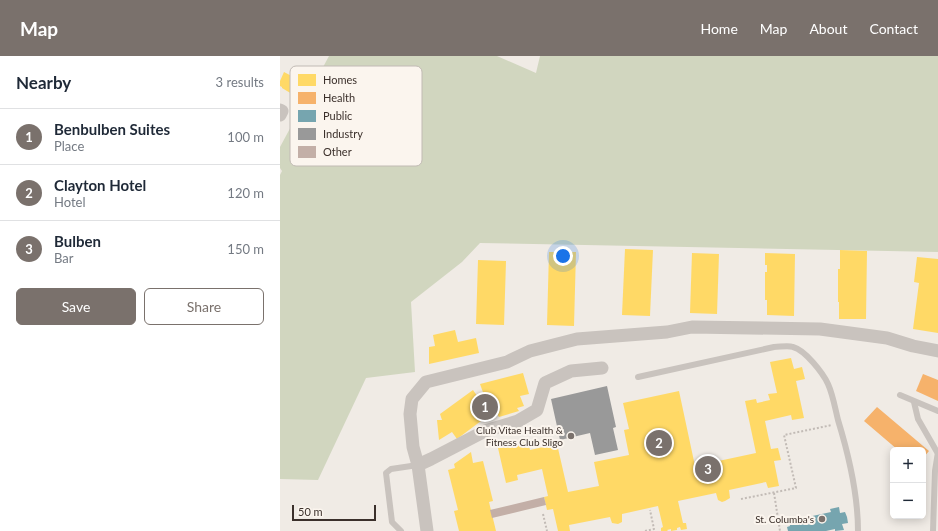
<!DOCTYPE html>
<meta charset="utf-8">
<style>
body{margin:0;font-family:Lato,sans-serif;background:#f2f2f3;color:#1f2937}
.controls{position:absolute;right:12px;bottom:12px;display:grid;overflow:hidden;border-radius:6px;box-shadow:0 2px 10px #0003}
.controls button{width:36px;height:36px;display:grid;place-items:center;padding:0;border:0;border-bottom:1px solid #e0e1e3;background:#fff;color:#1f2937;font:20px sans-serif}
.scale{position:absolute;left:12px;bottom:10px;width:84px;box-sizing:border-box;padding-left:4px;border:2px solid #3b302b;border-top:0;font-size:11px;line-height:14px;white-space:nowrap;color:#3b302b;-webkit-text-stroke:3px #fbf5ee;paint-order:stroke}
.you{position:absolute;left:283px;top:200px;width:14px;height:14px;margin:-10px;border:3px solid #fff;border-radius:50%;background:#1a73e8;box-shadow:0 0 0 6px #1a73e833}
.badge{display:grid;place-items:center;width:26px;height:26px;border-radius:50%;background:#7a716c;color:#fff;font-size:13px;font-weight:700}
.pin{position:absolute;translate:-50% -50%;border:2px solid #fff;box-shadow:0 1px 4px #0006}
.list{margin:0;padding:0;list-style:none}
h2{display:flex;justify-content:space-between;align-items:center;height:52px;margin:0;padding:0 16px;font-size:17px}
h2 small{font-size:13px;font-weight:400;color:#747a83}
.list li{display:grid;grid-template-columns:26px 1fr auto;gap:12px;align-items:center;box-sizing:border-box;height:56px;padding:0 16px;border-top:1px solid #e0e1e3}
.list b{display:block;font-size:15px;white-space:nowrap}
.list p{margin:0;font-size:13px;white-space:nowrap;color:#747a83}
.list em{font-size:13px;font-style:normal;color:#747a83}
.actions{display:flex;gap:8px;padding:12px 16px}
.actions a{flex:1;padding:9px 0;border:1px solid #7a716c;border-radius:6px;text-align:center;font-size:14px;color:#7a716c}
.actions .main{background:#7a716c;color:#fff}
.map{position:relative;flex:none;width:658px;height:475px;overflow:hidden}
header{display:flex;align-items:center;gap:24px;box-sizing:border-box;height:56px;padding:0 20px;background:#7a716c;color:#fff}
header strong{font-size:19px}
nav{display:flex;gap:22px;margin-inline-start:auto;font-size:14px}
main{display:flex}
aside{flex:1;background:#fff}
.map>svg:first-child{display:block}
.green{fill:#d1d6bf}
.homes{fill:#ffd966}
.health{fill:#f6b26b}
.public{fill:#76a5af}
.industry{fill:#999}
.building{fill:#c3afa7}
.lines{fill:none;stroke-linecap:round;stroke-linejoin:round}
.path{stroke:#c2bbb6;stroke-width:2;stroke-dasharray:2 2;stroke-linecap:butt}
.lane{stroke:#c9c3be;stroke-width:6}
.street{stroke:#c9c3be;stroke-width:13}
.poi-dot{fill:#7a716c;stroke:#fbf5ee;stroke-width:1.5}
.labels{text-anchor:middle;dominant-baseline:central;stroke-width:4;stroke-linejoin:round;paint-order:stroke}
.poi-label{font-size:10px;fill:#3b302b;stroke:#fbf5ee;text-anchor:end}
.key{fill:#fbf5ee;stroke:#c1bab4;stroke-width:1}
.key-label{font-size:11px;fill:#3b302b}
</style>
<header>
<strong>Map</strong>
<nav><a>Home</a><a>Map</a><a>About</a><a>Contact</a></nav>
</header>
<main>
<aside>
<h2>Nearby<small>3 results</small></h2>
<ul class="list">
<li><span class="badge">1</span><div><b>Benbulben Suites</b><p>Place</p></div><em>100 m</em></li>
<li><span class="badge">2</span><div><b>Clayton Hotel</b><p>Hotel</p></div><em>120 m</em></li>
<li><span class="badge">3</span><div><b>Bulben</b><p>Bar</p></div><em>150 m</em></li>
</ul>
<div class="actions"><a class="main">Save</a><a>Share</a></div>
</aside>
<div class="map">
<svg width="658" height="475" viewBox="0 0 658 475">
<rect width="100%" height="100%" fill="#f0ebe5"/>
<path class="green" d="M49 0H217L256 17 260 0H658V196L200 187 182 206 131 246 135 316 86 322 38 424 0 423V119L2 115 0 112V91Z"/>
<g class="homes">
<path d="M4 16 23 26 17 38 13 36 12 38 2 32V31L0 30V25Z"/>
<path d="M345 193 373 194 370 260 342 259Z"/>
<path d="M560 194 587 195 586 263H559V246H558V213H560Z"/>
<path d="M269 196H296L294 270 267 269Z"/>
<path d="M412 197 439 198 437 258 410 257Z"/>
<path d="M485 197 515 198 514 260 487 259V244H485V216H487V209H485Z"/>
<path d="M637 201 658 203V277L633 273 639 227 634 226Z"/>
<path d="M198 204 226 205 224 269 196 268Z"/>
<path d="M175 274 178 286 196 282 199 297 149 308V291L155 290 153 279Z"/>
<path d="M511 302 514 313 522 311 525 323 516 325 524 362 512 364 511 359 485 365 491 393 498 392 501 404 494 405 499 430 488 432 486 426 449 434 450 442 445 445 442 446 438 444 436 437 398 445 403 467H406L407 473 401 474 400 471 397 472V474L391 475V473L387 474 388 475H381V472L383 471 378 450 342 458V466L338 468 332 467 330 461 289 469 290 475H278L273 453 267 454 264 441 268 440 262 413 237 419 238 424 226 427 218 392 248 386 250 394 277 388 288 436 319 430 314 406 349 399 344 374 349 373 343 347 399 335 415 410 476 397 465 345 476 343 477 347 490 344 488 338 497 337 490 306Z"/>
<path d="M243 317 249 338 240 340 244 350 237 352 239 355 219 361 216 356 209 359 177 383 172 376 159 384 157 364H162L160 358 193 334 200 344 205 342 200 328Z"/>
<path d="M191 396 193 407 203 405 213 445 209 446 216 475H179L174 455 178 454 168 414 175 412 174 408Z"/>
</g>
<g class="health">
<path d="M643 318 658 324V345L636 335Z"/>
<path d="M597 351 649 395 643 402V394H618L584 365Z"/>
</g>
<path class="public" d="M559 451 560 457 565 456 567 461 568 467 562 468 564 474 555 475V473L546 475H508L507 471 510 470 509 465 551 456 550 453Z"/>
<path class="industry" d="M327 330 336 371 333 372 338 394 315 399 310 377 280 384 271 343Z"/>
<path class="building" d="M264 441 266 449 212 462 210 454Z"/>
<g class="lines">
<g class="path">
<path d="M494 437 500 475"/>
<path d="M461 443 516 432 504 379 552 369"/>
<path d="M263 458 267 475"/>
<path d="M365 475 374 473 370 454"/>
</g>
<g class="lane">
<path d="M358 321 494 291C500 291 508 289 513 291 525 294 543 317 548 328 553 339 555 352 558 364 569 400 578 437 578 475"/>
<path d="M620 339 658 355"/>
<path d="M634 346 638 363 657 396"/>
<path d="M121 475 112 466 106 417 111 413 138 409"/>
<path d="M653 475 655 415 658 396"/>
</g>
<g class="street">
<path d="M0 54 2 55 0 59"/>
<path d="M138 409 151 403 205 375 238 365 257 354 265 327 291 315 322 312"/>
<path d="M147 475 138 409 133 391 130 358 132 343 146 326 227 306 250 295 297 283 387 276 412 271 540 273 607 282 633 290 658 295"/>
</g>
</g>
<g class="poi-dot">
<circle cx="291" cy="380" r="4"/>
<circle cx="542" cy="463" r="4"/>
</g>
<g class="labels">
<g class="poi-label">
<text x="283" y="374">Club Vitae Health &amp;<tspan x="283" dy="12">Fitness Club Sligo</tspan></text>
<text x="534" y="463">St. Columba's</text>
</g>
</g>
<rect x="10" y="10" width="132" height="100" rx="6" class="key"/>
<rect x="18" y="18" width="18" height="12" fill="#ffd966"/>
<rect x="18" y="36" width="18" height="12" fill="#f6b26b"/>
<rect x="18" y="54" width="18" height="12" fill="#76a5af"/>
<rect x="18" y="72" width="18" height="12" fill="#999"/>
<rect x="18" y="90" width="18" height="12" fill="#c3afa7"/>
<g class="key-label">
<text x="43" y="28">Homes</text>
<text x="43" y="46">Health</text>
<text x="43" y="64">Public</text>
<text x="43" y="82">Industry</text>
<text x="43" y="100">Other</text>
</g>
</svg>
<div class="controls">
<button>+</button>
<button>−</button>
</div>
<div class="scale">50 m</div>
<div class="you"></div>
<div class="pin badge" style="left:205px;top:351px">1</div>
<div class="pin badge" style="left:379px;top:387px">2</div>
<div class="pin badge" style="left:428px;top:413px">3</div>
</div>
</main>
